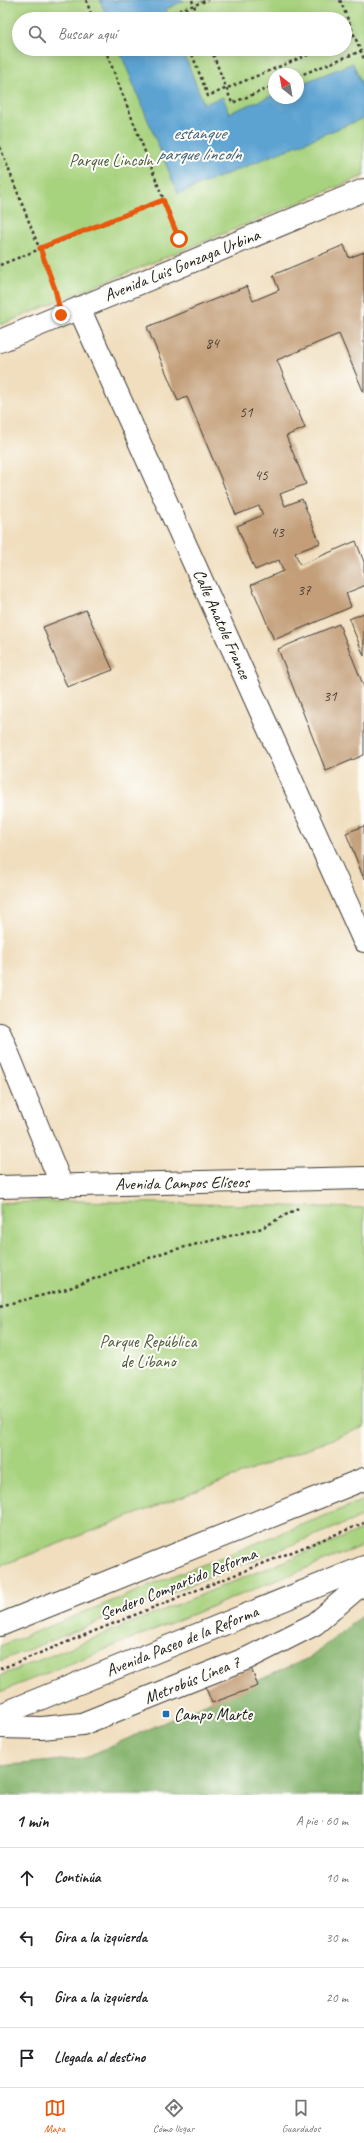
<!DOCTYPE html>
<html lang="es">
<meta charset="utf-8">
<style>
body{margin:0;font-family:Caveat,sans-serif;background:#f2f2f2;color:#202124}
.compass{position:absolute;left:268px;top:68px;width:36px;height:36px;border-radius:50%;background:#fff;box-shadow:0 2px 10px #0003;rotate:329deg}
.stop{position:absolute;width:12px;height:12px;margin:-9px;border:3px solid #ea580c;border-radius:50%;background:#fff}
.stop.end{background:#ea580c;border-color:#fff;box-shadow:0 1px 4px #0008}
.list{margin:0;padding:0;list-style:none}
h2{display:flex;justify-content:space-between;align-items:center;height:52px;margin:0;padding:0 16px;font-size:17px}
h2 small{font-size:13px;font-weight:400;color:#757577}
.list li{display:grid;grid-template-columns:26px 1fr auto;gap:12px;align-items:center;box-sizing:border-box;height:60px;padding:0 16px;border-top:1px solid #e0e0e0}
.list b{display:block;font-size:15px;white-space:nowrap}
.list em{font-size:13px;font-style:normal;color:#757577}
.icon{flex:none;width:22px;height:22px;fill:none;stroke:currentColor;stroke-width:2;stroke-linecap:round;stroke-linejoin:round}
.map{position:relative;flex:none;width:364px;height:1795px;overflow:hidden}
.search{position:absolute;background:#fff;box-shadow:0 2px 10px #0003;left:12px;right:12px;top:12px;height:44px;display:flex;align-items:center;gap:10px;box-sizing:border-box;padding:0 14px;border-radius:22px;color:#757577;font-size:15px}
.sheet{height:292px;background:#fff}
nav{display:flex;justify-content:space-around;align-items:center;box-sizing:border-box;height:56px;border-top:1px solid #e0e0e0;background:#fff;font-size:11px;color:#757577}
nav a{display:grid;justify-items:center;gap:2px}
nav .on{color:#ea580c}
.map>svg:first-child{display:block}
.green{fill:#a7d27e;stroke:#62774d;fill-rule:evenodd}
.forest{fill:#85b46d;stroke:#506844}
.water{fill:#5ba3d2;stroke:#3c6077}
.building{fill:#c39e78}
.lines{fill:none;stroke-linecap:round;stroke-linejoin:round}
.minor-casing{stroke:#3c3934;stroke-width:24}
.major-casing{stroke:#3c3934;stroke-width:24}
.path{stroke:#3c3934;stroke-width:2.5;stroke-dasharray:3 3;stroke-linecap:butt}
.minor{stroke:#fff;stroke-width:22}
.major{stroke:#fff;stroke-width:22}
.route{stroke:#ea580c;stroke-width:5}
.poi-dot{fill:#1f6fb2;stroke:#fdfcf7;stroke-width:1.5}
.labels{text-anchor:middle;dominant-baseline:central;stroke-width:4;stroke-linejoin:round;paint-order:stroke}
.number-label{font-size:15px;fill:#463c33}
.park-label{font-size:17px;fill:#4d5c3e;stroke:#fdfcf7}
.street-label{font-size:17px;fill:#1c1c1c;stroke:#fdfcf7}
.poi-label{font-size:17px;fill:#1c1c1c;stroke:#fdfcf7;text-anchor:start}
.water-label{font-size:18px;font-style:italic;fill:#3c6077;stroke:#fdfcf7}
</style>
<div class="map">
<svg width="364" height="1795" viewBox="0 0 364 1795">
<rect width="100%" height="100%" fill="#fdfcf7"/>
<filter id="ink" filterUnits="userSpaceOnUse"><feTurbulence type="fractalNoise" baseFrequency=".025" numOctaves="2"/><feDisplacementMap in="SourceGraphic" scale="8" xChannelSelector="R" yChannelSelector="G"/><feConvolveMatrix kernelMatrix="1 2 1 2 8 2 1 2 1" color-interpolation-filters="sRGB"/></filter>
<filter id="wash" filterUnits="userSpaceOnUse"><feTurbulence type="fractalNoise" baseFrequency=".012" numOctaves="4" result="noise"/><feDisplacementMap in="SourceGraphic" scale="16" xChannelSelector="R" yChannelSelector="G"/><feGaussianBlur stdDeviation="0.9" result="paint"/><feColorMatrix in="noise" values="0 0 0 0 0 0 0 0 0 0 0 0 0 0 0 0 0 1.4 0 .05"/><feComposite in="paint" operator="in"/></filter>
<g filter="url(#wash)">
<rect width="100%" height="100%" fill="#f0debe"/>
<g class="green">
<path d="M0 0H364V176L0 325ZM19 19H345V49H19ZM274 74H298V98H274Z"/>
<path d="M75 1201 364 1208V1427L0 1566V1203Z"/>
<path d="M364 1500V1516L0 1661V1646Z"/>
<path d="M364 1529V1545L0 1692V1676Z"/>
</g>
<path class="forest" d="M364 1614V1795H0V1766L84 1758 311 1657Z"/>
<g class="water">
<path d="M100 0H183L184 1 166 9 170 19H107Z"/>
<path d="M119 49H182L204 104 223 97 229 113 274 95V98H298V85L353 63 364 90V118L178 194Z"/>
</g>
<g id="blocks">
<g class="building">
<path d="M344 245 349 258 364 252V393L339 334 277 360 305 428 286 436 306 484 280 494 285 506 302 499 320 543 295 553 300 565 356 541 364 562V586L346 593 351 607 274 640 251 585 283 571 279 560 255 570 237 526 263 515 259 506 236 515 187 397 178 401 147 327 247 286 253 301 279 290 273 275Z"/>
<path d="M86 610 113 670 67 687 43 627Z"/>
<path d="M364 613V656L349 619Z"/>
<path d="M339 624 364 687V755L326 771 278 649Z"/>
<path d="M364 826V879L346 833Z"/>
<path d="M251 1668 258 1686 212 1703 205 1686Z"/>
</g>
</g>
</g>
<g filter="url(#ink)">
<use href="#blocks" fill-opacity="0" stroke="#3c3934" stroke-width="1"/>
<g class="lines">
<defs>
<g id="minor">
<path d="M79 308 364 941"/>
<path d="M0 341 364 190"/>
<path d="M0 1034 62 1186"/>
<path d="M0 1187 364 1178"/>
<path d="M0 1727 42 1728 82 1724 192 1680 248 1658 315 1624 364 1582"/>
</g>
<g id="major">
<path d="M0 1625 364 1479"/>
<path d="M0 1715 364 1567"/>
</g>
</defs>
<use href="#minor" class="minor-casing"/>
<use href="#major" class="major-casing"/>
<g class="path">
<path d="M86 0 93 19"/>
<path d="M192 0 199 19"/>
<path d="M340 0 364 59"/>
<path d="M178 19 175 12 208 0"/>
<path d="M345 40 354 36"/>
<path d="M105 49 179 239"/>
<path d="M190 49 208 96 322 49"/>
<path d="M211 49 232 103 274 86"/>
<path d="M298 76 361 51"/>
<path d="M0 147 55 289"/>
<path d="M0 265 163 200"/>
<path d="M0 1306 67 1289 165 1252 262 1228 300 1207"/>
<path d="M0 1669 364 1523"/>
</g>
<use href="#minor" class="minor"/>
<use href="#major" class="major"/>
</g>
</g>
<g class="lines" filter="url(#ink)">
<path class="route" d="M61 315 55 289 40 248 163 200 179 239"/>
</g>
<rect class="poi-dot" x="162" y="1710" width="8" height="8" rx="2"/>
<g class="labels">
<g class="number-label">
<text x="212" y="343">84</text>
<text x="246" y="412">51</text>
<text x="261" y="475">45</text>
<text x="277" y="532">43</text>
<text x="304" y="590">37</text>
<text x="330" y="696">31</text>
</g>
<g class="park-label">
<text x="111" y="160">Parque Lincoln</text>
<text x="148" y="1341">Parque República<tspan x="148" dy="20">de Líbano</tspan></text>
</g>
<g class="street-label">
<text transform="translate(182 265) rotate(-22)">Avenida Luis Gonzaga Urbina</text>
<text transform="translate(222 624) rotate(66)">Calle Anatole France</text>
<text transform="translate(182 1183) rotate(-1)">Avenida Campos Elíseos</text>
<text transform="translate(178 1584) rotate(-22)">Sendero Compartido Reforma</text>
<text transform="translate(182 1641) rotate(-22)">Avenida Paseo de la Reforma</text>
<text transform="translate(192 1680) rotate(-22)">Metrobús Línea 7</text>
</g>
<g class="poi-label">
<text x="174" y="1714">Campo Marte</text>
</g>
<g class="water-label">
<text x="199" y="133">estanque<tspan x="199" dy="21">parque lincoln</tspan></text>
</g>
</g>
</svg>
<svg class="compass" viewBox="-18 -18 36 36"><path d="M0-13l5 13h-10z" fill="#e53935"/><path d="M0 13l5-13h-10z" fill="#757577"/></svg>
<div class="stop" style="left:179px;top:239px"></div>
<div class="stop end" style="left:61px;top:315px"></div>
<div class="search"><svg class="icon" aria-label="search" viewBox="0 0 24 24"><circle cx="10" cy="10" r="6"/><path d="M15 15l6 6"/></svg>Buscar aquí</div>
</div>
<section class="sheet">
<h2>1 min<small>A pie · 60 m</small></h2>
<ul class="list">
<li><svg class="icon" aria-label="ahead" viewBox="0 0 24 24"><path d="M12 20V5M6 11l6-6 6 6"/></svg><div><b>Continúa</b></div><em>10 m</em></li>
<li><svg class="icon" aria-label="left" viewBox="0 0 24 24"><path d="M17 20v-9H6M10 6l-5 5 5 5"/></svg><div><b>Gira a la izquierda</b></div><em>30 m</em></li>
<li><svg class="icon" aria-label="left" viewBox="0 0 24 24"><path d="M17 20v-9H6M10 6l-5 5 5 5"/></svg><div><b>Gira a la izquierda</b></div><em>20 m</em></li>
<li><svg class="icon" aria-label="arrive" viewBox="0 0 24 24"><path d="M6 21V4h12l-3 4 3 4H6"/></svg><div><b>Llegada al destino</b></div></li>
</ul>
</section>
<nav>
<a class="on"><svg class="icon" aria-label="map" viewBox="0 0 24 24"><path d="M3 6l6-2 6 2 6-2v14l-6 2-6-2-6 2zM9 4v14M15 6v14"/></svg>Mapa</a>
<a><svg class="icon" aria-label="directions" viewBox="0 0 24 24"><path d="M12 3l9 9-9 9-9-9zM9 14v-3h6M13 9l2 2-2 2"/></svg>Cómo llegar</a>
<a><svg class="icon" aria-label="saved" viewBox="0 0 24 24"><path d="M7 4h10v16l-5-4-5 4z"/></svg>Guardados</a>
</nav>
